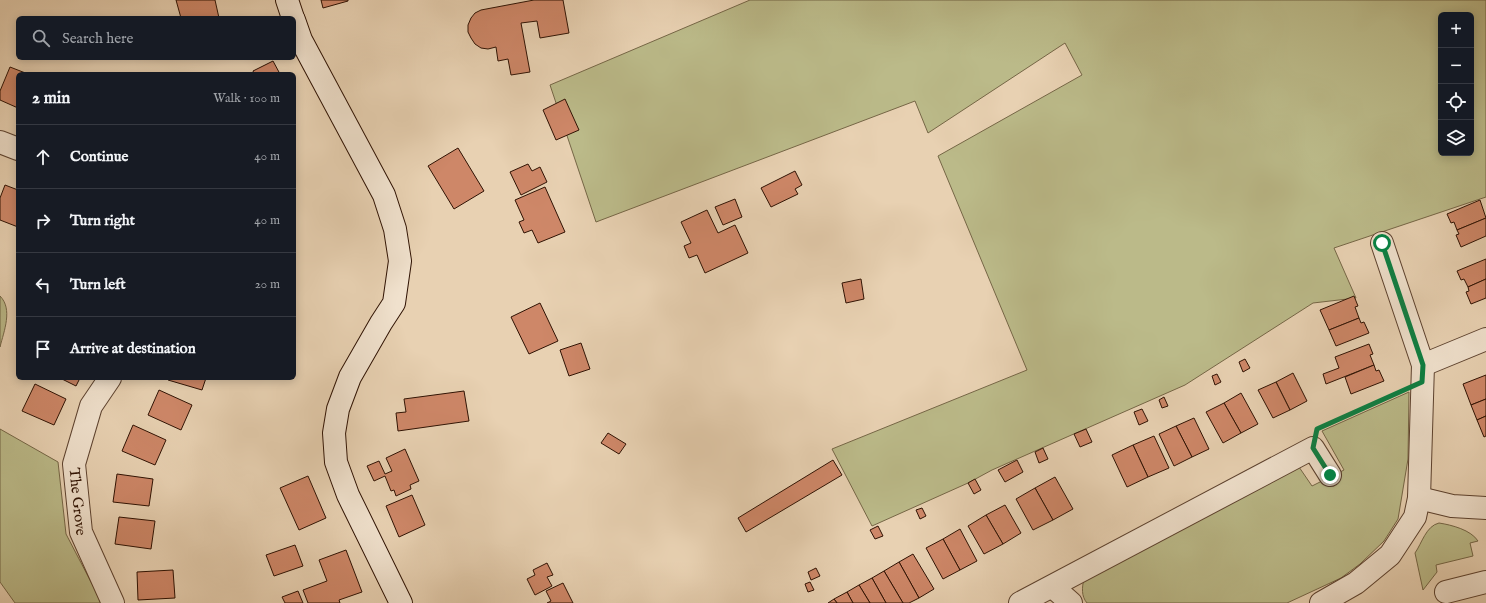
<!DOCTYPE html>
<meta charset="utf-8">
<style>
body{margin:0;font-family:"IM FELL English",serif;background:#20242c;color:#f1f3f6}
.controls{position:absolute;right:12px;top:12px;display:grid;overflow:hidden;border-radius:6px;box-shadow:0 2px 10px #0003}
.controls button{width:36px;height:36px;display:grid;place-items:center;padding:0;border:0;border-bottom:1px solid #363941;background:#171b24;color:#f1f3f6;font:20px sans-serif}
.stop{position:absolute;width:12px;height:12px;margin:-9px;border:3px solid #0b8043;border-radius:50%;background:#fff}
.stop.end{background:#0b8043;border-color:#fff;box-shadow:0 1px 4px #0008}
.list{margin:0;padding:0;list-style:none}
h2{display:flex;justify-content:space-between;align-items:center;height:52px;margin:0;padding:0 16px;font-size:17px}
h2 small{font-size:13px;font-weight:400;color:#9ea1a6}
.list li{display:grid;grid-template-columns:26px 1fr auto;gap:12px;align-items:center;box-sizing:border-box;height:64px;padding:0 16px;border-top:1px solid #363941}
.list b{display:block;font-size:15px;white-space:nowrap}
.list em{font-size:13px;font-style:normal;color:#9ea1a6}
.icon{flex:none;width:22px;height:22px;fill:none;stroke:currentColor;stroke-width:2;stroke-linecap:round;stroke-linejoin:round}
.map{position:relative;flex:none;width:1486px;height:603px;overflow:hidden}
.search{position:absolute;background:#171b24;box-shadow:0 2px 10px #0003;left:16px;top:16px;width:280px;height:44px;display:flex;align-items:center;gap:10px;box-sizing:border-box;padding:0 14px;border-radius:6px;color:#9ea1a6;font-size:15px}
.panel{position:absolute;background:#171b24;box-shadow:0 2px 10px #0003;left:16px;top:72px;width:280px;height:308px;border-radius:6px}
.map>svg:first-child{display:block}
.green{fill:#bbba89;stroke:#756646;fill-rule:evenodd}
.building{fill:#ce8768;stroke:#2f1203}
.lines{fill:none;stroke-linecap:round;stroke-linejoin:round}
.street-casing{stroke:#5d422f;stroke-width:24}
.secondary-casing{stroke:#2f1203;stroke-width:24}
.path{stroke:#2f1203;stroke-width:2.5;stroke-dasharray:1 2;stroke-linecap:butt}
.street{stroke:#f0e1cd;stroke-width:22}
.secondary{stroke:#f0e1cd;stroke-width:22}
.route{stroke:#0b8043;stroke-width:5}
.labels{text-anchor:middle;dominant-baseline:central;stroke-width:3.5;stroke-linejoin:round;paint-order:stroke}
.street-label{font-size:15px;fill:#2f1203;stroke:#f0e1cd}
</style>
<div class="map">
<svg width="1486" height="603" viewBox="0 0 1486 603">
<rect width="100%" height="100%" fill="#e8d1b2"/>
<filter id="stains"><feTurbulence type="fractalNoise" baseFrequency=".005" numOctaves="4"/><feColorMatrix values="0 0 0 0 .2 0 0 0 0 .09 0 0 0 0 .02 0 0 0 .5 -.17"/></filter>
<radialGradient id="worn" r=".72"><stop offset=".6" stop-color="#630" stop-opacity="0"/><stop offset="1" stop-color="#630" stop-opacity=".3"/></radialGradient>
<g class="green">
<path d="M750 0H1486V197L1334 248 1356 298 1313 303 1185 385 992 470 968 483 872 526 832 449 1027 370 938 156 1082 75 1065 43 928 133 915 101 596 222 550 85ZM1441 15H1471V153H1441Z"/>
<path d="M0 296C13 309 4 331 0 347Z"/>
<path d="M1409 392 1408 459 1398 519 1384 541 1360 564 1341 578 1287 603H1087C1081 596 1082 587 1084 579L1299 467 1312 486 1344 470 1322 431Z"/>
<path d="M0 429 58 462 66 534 102 603H15L0 582Z"/>
<path d="M1439 523C1452 525 1471 530 1478 541L1470 543 1473 556 1436 565 1437 572 1423 590 1415 553C1422 543 1426 526 1439 523Z"/>
</g>
<g class="building">
<path d="M176 0H215L219 18H181Z"/>
<path d="M321 0H348V1L323 8Z"/>
<path d="M534 0H563L569 33 540 38 537 21 521 23 530 72 511 75 508 59 498 61 496 47 488 49 481 48 475 44 471 38 468 32V25L471 18 475 13 481 10Z"/>
<path d="M273 61 280 74H254L253 71Z"/>
<path d="M10 67 28 74H18V108L0 100V91Z"/>
<path d="M565 99 579 130 556 140 543 110Z"/>
<path d="M458 148 484 191 454 209 428 166Z"/>
<path d="M528 164 532 171 540 167 547 182 521 195 510 172Z"/>
<path d="M795 171 802 185 795 189 798 194 771 207 761 188Z"/>
<path d="M5 185 18 190V227L0 220V198Z"/>
<path d="M545 187 565 232 538 243 532 230 524 233 519 222 524 220 515 200Z"/>
<path d="M735 199 742 217 723 225 715 207Z"/>
<path d="M1480 200 1486 218 1457 230 1454 222 1451 223 1447 214Z"/>
<path d="M707 210 718 233 735 225 748 253 705 273 697 255 689 258 684 246 691 243 681 222Z"/>
<path d="M1486 218V236L1461 247 1456 235 1459 234 1457 230Z"/>
<path d="M1486 259V279L1468 287 1464 279 1461 280 1457 271Z"/>
<path d="M861 279 864 299 846 303 842 283Z"/>
<path d="M1486 279V298L1471 304 1466 292 1469 291 1468 287Z"/>
<path d="M1354 296 1358 306 1355 307 1359 318 1329 330 1320 310Z"/>
<path d="M540 303 558 341 529 354 511 317Z"/>
<path d="M1359 318 1361 323 1364 322 1369 333 1336 346 1329 330Z"/>
<path d="M581 343 590 369 569 376 560 350Z"/>
<path d="M1369 344 1373 354 1370 355 1374 365 1326 384 1323 374 1339 368 1335 357Z"/>
<path d="M1245 359 1250 368 1243 372 1239 362Z"/>
<path d="M1374 365 1376 371 1379 370 1384 381 1351 394 1345 377Z"/>
<path d="M1293 373 1307 401 1290 410 1276 382Z"/>
<path d="M1217 374 1221 382 1215 385 1212 376Z"/>
<path d="M1486 375V399L1471 405 1463 384Z"/>
<path d="M60 378H80L76 386Z"/>
<path d="M168 378H206L202 390 168 380Z"/>
<path d="M1276 382 1290 410 1273 418 1258 390Z"/>
<path d="M35 384 66 399 54 425 22 411Z"/>
<path d="M159 390 192 405 181 430 148 415Z"/>
<path d="M464 391 469 421 398 431 396 413 406 412 404 399Z"/>
<path d="M1241 393 1258 424 1241 433 1224 403Z"/>
<path d="M1164 397 1168 406 1162 408 1159 400Z"/>
<path d="M1486 399V416L1477 420 1471 405Z"/>
<path d="M1224 403 1241 433 1223 443 1206 412Z"/>
<path d="M1142 409 1148 421 1139 425 1134 412Z"/>
<path d="M1486 416V436L1484 437 1477 420Z"/>
<path d="M1194 418 1209 449 1192 457 1176 426Z"/>
<path d="M133 425 166 440 155 465 122 451Z"/>
<path d="M1176 426 1192 457 1174 466 1159 434Z"/>
<path d="M1086 429 1092 442 1080 447 1074 434Z"/>
<path d="M608 433 626 444 619 454 601 443Z"/>
<path d="M1154 436 1169 468 1148 477 1133 445Z"/>
<path d="M1133 445 1148 477 1127 487 1112 455Z"/>
<path d="M1043 448 1048 459 1039 463 1035 452Z"/>
<path d="M405 449 419 481 410 485 411 489 396 496 394 490 391 491 385 476 374 481 367 466 379 461 385 474 392 471 386 458Z"/>
<path d="M833 460 842 475 746 532 738 518Z"/>
<path d="M1017 460 1023 472 1005 482 998 470Z"/>
<path d="M117 474 153 479 149 506 113 502Z"/>
<path d="M308 476 326 518 299 530 280 488Z"/>
<path d="M1055 477 1073 509 1053 520 1035 488Z"/>
<path d="M975 479 981 490 974 494 968 483Z"/>
<path d="M1035 488 1053 520 1033 530 1016 499Z"/>
<path d="M412 495 425 525 399 537 386 506Z"/>
<path d="M1005 505 1021 533 1003 544 986 515Z"/>
<path d="M922 508 926 516 920 519 916 510Z"/>
<path d="M986 515 1003 544 984 554 968 526Z"/>
<path d="M119 517 155 521 151 549 115 544Z"/>
<path d="M878 526 883 536 875 539 870 530Z"/>
<path d="M960 529 977 561 960 570 943 539Z"/>
<path d="M943 539 960 570 943 579 926 548Z"/>
<path d="M295 545 303 566 274 576 266 555Z"/>
<path d="M346 550 362 592 339 600 340 603H308L303 590 327 581 319 560Z"/>
<path d="M913 554 934 589 919 598 899 562Z"/>
<path d="M899 562 919 598 909 603H903L884 571Z"/>
<path d="M547 563 553 575 547 577 552 586 535 595 527 579 535 575 533 570Z"/>
<path d="M816 568 820 576 811 580 808 572Z"/>
<path d="M173 570 175 598 138 600 137 572Z"/>
<path d="M884 571 903 603H886L872 578Z"/>
<path d="M872 578 886 603H870L859 585Z"/>
<path d="M810 582 814 590 808 592 805 584Z"/>
<path d="M563 583 573 603H547L551 601 546 591Z"/>
<path d="M859 585 870 603H853L847 592Z"/>
<path d="M298 591 303 603H285L282 597Z"/>
<path d="M847 592 853 603H837L834 599Z"/>
<path d="M834 599 837 603H828Z"/>
</g>
<g class="lines">
<defs>
<g id="street">
<path d="M0 142 18 149"/>
<path d="M1423 365 1486 339"/>
<path id="s1" d="M110 378 91 406 74 464 81 532 113 603"/>
<path d="M1419 498 1452 506 1486 508"/>
<path d="M1053 587 1071 603"/>
<path d="M1446 592 1486 582"/>
<path d="M1020 603 1313 448 1330 475"/>
<path d="M1321 603 1356 583 1390 555 1415 517 1419 498 1423 365 1382 243"/>
</g>
<g id="secondary">
<path d="M287 0 293 18"/>
<path d="M294 20 301 40 384 195 395 229 400 261 394 303 381 323 350 377 338 409 334 433 336 462 348 495 401 603"/>
</g>
</defs>
<use href="#street" class="street-casing"/>
<use href="#secondary" class="secondary-casing"/>
<path class="path" d="M1321 428 1400 392"/>
<use href="#street" class="street"/>
<use href="#secondary" class="secondary"/>
</g>
<g class="lines">
<path class="route" d="M1330 475 1313 448 1317 429 1422 382 1423 365 1382 243"/>
</g>
<g class="labels">
<g class="street-label">
<text stroke="none"><textPath href="#s1" startOffset="132">The Grove</textPath></text>
</g>
</g>
<rect width="100%" height="100%" filter="url(#stains)"/>
<rect width="100%" height="100%" fill="url(#worn)"/>
</svg>
<div class="controls">
<button>+</button>
<button>−</button>
<button><svg class="icon" aria-label="locate" viewBox="0 0 24 24"><circle cx="12" cy="12" r="6"/><path d="M12 2v4M12 18v4M2 12h4M18 12h4"/></svg></button>
<button><svg class="icon" aria-label="layers" viewBox="0 0 24 24"><path d="M12 4l9 5-9 5-9-5zM3 14l9 5 9-5"/></svg></button>
</div>
<div class="stop" style="left:1382px;top:243px"></div>
<div class="stop end" style="left:1330px;top:475px"></div>
<div class="search"><svg class="icon" aria-label="search" viewBox="0 0 24 24"><circle cx="10" cy="10" r="6"/><path d="M15 15l6 6"/></svg>Search here</div>
<section class="panel">
<h2>2 min<small>Walk · 100 m</small></h2>
<ul class="list">
<li><svg class="icon" aria-label="ahead" viewBox="0 0 24 24"><path d="M12 20V5M6 11l6-6 6 6"/></svg><div><b>Continue</b></div><em>40 m</em></li>
<li><svg class="icon" aria-label="right" viewBox="0 0 24 24"><path d="M7 20v-9h11M14 6l5 5-5 5"/></svg><div><b>Turn right</b></div><em>40 m</em></li>
<li><svg class="icon" aria-label="left" viewBox="0 0 24 24"><path d="M17 20v-9H6M10 6l-5 5 5 5"/></svg><div><b>Turn left</b></div><em>20 m</em></li>
<li><svg class="icon" aria-label="arrive" viewBox="0 0 24 24"><path d="M6 21V4h12l-3 4 3 4H6"/></svg><div><b>Arrive at destination</b></div></li>
</ul>
</section>
</div>
